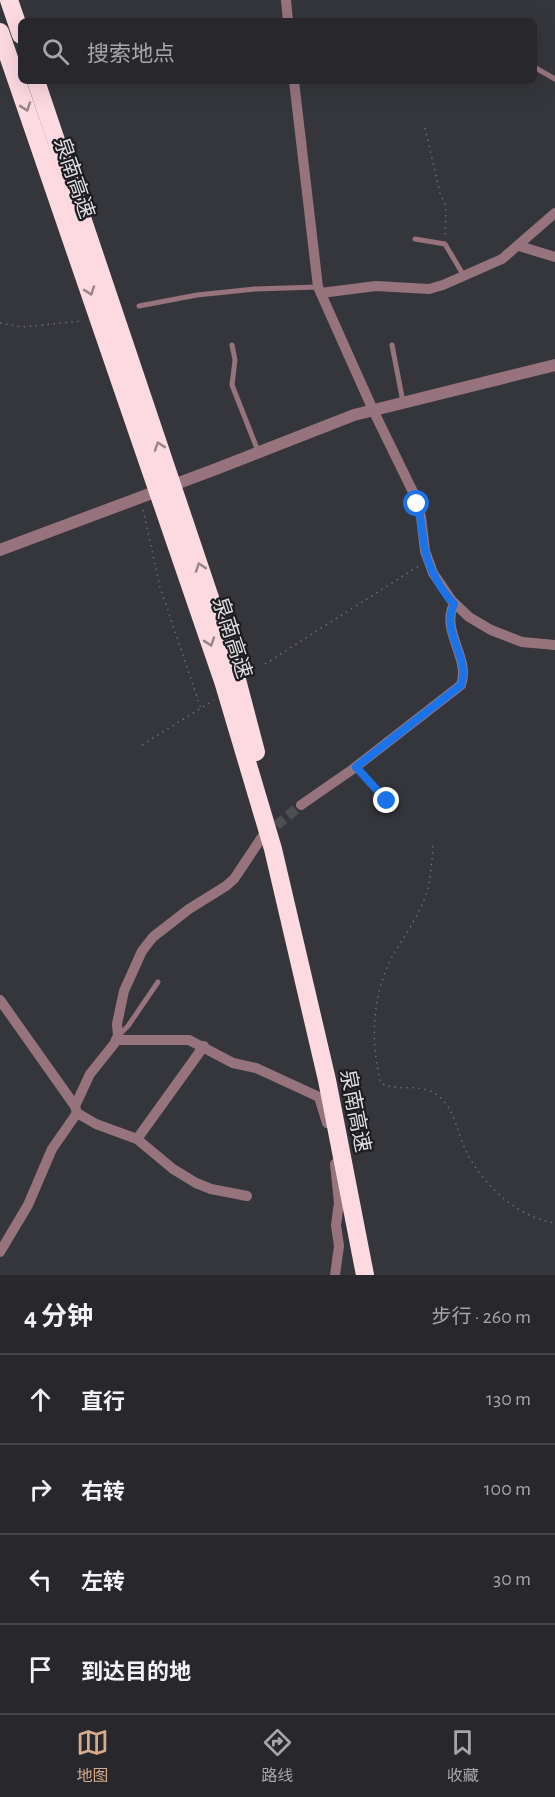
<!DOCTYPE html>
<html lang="zh">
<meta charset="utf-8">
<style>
body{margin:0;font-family:"Alegreya Sans","Noto Sans SC",sans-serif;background:#303034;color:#f1f3f6}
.stop{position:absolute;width:18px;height:18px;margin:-14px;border:4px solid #1a73e8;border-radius:50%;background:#fff}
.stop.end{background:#1a73e8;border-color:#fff;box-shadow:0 2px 6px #0008}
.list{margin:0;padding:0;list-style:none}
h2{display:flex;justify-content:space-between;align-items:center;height:78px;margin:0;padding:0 24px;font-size:26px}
h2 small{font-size:20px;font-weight:400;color:#a5a6a9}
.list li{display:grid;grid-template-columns:39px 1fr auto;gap:18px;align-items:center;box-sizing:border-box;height:90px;padding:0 24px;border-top:2px solid #444448}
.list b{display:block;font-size:22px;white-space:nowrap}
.list em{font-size:20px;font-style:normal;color:#a5a6a9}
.icon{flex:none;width:33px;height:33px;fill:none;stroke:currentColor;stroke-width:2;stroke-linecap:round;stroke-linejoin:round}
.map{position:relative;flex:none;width:555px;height:1275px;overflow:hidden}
.search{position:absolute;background:#28282c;box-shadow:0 6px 24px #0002;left:18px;right:18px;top:18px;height:66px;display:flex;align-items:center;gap:15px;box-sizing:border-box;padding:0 21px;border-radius:9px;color:#a5a6a9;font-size:22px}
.sheet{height:438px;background:#28282c}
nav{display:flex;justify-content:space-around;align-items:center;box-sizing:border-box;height:84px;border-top:2px solid #444448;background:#28282c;font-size:16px;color:#a5a6a9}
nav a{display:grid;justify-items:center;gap:3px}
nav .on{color:#d6ab8b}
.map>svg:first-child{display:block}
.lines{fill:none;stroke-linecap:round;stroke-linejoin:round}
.minor-tunnel{stroke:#4e4f54;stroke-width:10;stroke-dasharray:10 5;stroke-linecap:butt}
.path{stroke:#6c6c71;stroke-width:1.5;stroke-dasharray:1.5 4.5;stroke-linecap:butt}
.service{stroke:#97747d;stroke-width:5}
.minor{stroke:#97747d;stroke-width:10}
.tertiary{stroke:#97747d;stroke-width:12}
.motorway{stroke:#fdd9e2;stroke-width:18}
.oneway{stroke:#98848b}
.route{stroke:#1a73e8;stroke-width:8}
.labels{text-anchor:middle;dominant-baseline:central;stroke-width:4.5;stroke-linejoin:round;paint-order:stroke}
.street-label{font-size:21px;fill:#dddde0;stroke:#1d1d20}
</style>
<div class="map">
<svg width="555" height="1275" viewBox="0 0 555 1275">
<rect width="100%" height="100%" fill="#35363b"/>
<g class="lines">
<path class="minor-tunnel" d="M265 835 301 805"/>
<g class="path">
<path d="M425 128 440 193 446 207 445 238"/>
<path d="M0 323 22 327 82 321"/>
<path d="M143 510 160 587 201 709"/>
<path d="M265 664 420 565"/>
<path d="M142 745 214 700"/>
<path d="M433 846C432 860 431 874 428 888 421 913 405 935 392 957 372 994 370 1043 381 1083 396 1092 417 1083 434 1093 455 1105 457 1134 467 1153 483 1185 519 1218 555 1223"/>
</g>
<g class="service">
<path d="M534 67 555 79"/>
<path d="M415 239 445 244 464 276"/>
<path d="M139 306 197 295 255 289 318 287"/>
<path d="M232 345 235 360 232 385 258 451"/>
<path d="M392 345 403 402"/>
<path d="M356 767 387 801"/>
<path d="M119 1035 128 1026 158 982"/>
</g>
<g class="minor">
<path d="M286 0 288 21"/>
<path d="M294 81 318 287 373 410 415 496 421 517 425 551 433 573 452 601 469 617 491 630 522 642 555 645"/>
<path d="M519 246 555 257"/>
<path d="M321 293 376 286 429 289 443 285 502 259 555 213"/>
<path d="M301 805 353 769 461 685C471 658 440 631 454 604"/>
<path d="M0 1000 75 1106 77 1113 96 1124 137 1139 173 1169 196 1183 211 1189 247 1196"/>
<path d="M116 1040H189L233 1063 256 1068 319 1097 327 1123"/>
<path d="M75 1106 90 1074 114 1044 118 1036 117 1024 124 991 142 951 153 937 189 909 226 886 234 879 262 837"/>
<path d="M137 1139 204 1046"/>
<path d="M335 1164 339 1203 336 1225 339 1246 335 1275"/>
<path d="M0 1252 28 1205 52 1149 77 1113"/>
</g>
<path class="tertiary" d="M0 550 216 469 354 415 555 365"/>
<g class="motorway">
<path d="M9 0 21 35"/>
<path d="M0 32 223 681 273 849 327 1080 365 1275"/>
<path d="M36 81 235 672 256 752"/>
</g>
</g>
<defs><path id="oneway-chevron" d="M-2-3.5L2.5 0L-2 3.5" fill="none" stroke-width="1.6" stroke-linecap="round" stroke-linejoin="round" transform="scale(1.5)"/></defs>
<g class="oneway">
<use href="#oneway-chevron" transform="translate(26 107) rotate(71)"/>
<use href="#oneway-chevron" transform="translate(90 291) rotate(71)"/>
<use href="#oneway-chevron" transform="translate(159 446) rotate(-109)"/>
<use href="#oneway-chevron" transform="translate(200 567) rotate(-109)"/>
<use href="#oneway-chevron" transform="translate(210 642) rotate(71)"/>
</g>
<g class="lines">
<path class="route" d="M387 801 356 767 461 685C471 658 440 632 454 604 441 590 429 569 425 550 422 535 422 519 417 504"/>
</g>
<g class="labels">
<g class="street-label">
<text transform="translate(74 178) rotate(71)">泉南高速</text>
<text transform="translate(232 638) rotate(72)">泉南高速</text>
<text transform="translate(355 1111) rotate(79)">泉南高速</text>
</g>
</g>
</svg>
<div class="stop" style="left:417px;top:504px"></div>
<div class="stop end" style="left:387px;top:801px"></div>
<div class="search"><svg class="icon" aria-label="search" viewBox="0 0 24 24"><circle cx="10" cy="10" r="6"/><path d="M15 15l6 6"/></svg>搜索地点</div>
</div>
<section class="sheet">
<h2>4 分钟<small>步行 · 260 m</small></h2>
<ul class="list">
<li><svg class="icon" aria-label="ahead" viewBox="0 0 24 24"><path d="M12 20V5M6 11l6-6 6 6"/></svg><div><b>直行</b></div><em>130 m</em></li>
<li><svg class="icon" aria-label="right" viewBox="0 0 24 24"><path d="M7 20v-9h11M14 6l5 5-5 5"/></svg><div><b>右转</b></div><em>100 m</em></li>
<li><svg class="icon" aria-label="left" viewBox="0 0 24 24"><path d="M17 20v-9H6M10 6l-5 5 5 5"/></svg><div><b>左转</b></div><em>30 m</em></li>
<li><svg class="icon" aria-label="arrive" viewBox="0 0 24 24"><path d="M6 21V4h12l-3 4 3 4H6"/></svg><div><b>到达目的地</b></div></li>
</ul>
</section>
<nav>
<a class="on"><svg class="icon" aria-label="map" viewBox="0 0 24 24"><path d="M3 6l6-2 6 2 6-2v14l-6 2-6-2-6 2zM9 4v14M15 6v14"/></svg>地图</a>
<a><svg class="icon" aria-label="directions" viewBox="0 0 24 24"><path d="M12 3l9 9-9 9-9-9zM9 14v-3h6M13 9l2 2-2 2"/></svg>路线</a>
<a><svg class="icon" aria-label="saved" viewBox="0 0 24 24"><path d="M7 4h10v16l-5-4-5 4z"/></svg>收藏</a>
</nav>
